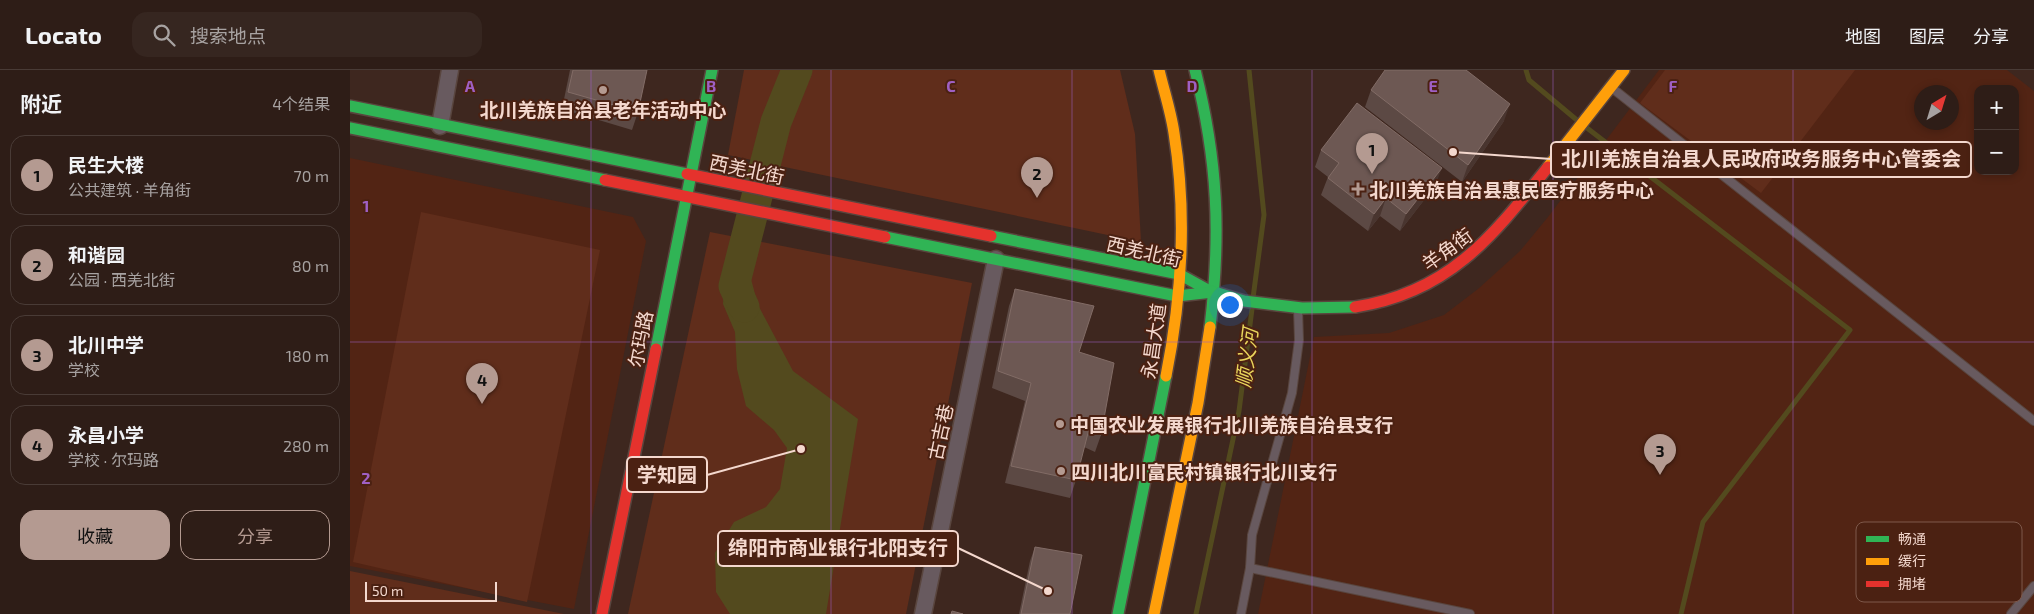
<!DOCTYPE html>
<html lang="zh">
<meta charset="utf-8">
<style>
body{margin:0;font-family:"Exo 2","Noto Sans SC",sans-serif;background:#362620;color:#f1f3f6}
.controls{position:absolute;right:15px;top:15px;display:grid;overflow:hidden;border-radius:10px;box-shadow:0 2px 8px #0003}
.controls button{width:45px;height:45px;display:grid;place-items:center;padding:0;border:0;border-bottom:1px solid #493b36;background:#2e1d17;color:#f1f3f6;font:25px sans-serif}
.compass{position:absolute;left:1564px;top:15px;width:45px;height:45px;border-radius:50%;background:#2e1d17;box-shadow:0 2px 8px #0003;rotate:38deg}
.scale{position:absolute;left:15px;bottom:12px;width:132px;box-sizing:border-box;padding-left:5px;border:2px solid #f4d8ce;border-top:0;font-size:14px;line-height:18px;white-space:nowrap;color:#f4d8ce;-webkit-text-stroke:4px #4b2112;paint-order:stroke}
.you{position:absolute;left:879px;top:234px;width:18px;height:18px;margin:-12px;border:4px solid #fff;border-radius:50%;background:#1a73e8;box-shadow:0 0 0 8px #1a73e833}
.badge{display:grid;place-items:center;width:32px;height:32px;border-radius:50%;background:#b49a91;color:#111;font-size:16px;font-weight:700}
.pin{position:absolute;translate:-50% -41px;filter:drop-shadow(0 1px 2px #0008)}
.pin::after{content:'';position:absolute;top:26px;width:18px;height:15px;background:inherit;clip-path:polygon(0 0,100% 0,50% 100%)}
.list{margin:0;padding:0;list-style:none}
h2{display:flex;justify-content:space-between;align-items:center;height:65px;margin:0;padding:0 20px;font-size:21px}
h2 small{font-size:16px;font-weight:400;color:#a7a2a1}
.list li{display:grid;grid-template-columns:32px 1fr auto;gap:15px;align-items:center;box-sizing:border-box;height:80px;margin:0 10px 10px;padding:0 10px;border:1px solid #493b36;border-radius:15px}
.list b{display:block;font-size:19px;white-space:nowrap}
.list p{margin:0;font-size:16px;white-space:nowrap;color:#a7a2a1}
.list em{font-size:16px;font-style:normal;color:#a7a2a1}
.actions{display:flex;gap:10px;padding:15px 20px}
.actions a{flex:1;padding:11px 0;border:1px solid #b49a91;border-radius:15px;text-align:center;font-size:18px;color:#b49a91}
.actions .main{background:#b49a91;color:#111}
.icon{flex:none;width:28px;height:28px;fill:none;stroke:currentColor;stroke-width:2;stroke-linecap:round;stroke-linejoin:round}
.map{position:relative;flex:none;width:1684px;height:544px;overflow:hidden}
header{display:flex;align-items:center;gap:30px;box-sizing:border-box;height:70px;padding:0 25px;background:#2e1d17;border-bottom:1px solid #493b36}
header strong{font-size:24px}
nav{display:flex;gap:28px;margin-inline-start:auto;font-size:18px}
.search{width:350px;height:45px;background:#362620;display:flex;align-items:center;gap:12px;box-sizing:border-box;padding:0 18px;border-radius:15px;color:#a7a2a1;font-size:19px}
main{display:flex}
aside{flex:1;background:#2e1d17}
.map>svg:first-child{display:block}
.built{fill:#522414;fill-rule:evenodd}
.green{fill:#602d1b}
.water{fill:#534a1e}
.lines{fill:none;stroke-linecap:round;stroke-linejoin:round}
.stream{stroke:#534a1e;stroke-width:5}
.river{stroke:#534a1e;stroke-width:31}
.lane-casing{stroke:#59453e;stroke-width:10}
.street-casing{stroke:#59453e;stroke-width:19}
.fast-casing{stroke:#59453e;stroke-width:14}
.slow-casing{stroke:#59453e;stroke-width:14}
.jam-casing{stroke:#59453e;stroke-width:14}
.lane{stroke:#685a5f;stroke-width:8}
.street{stroke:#685a5f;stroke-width:16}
.fast{stroke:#30b455;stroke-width:11}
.slow{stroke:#ff9f0a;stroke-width:11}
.jam{stroke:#e5322d;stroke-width:11}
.wall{fill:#5c4944}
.shaded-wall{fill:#49352f}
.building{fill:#6d5853;stroke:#826c66}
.grid{fill:none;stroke:#9f60c4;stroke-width:1;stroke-opacity:0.55}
.poi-dot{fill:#b49a91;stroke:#4b2112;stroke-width:2}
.labels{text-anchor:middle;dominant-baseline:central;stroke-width:4;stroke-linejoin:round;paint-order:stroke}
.poi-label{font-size:19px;font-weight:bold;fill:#f4d8ce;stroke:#4b2112;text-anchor:start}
.street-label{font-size:19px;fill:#f4d8ce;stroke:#4b2112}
.water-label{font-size:20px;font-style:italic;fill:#e9d55c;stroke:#4b2112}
.key{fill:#4b2112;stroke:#7e584a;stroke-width:1}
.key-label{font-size:14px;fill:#f4d8ce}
.grid-label{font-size:16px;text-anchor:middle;font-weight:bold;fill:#9f60c4;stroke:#4b2112;stroke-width:4;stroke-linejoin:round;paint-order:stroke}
.leader{fill:none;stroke:#f4d8ce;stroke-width:2}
.callout-dot{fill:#f4d8ce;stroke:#4b2112;stroke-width:2}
.callout{fill:#4b2112;stroke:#f4d8ce;stroke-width:2}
.callout-label{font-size:20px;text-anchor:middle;font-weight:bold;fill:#f4d8ce}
</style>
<header>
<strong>Locato</strong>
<div class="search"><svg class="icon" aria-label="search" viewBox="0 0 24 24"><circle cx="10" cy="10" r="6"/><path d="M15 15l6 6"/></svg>搜索地点</div>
<nav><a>地图</a><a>图层</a><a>分享</a></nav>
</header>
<main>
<aside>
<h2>附近<small>4个结果</small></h2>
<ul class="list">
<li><span class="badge">1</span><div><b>民生大楼</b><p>公共建筑 · 羊角街</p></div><em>70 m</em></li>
<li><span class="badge">2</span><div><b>和谐园</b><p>公园 · 西羌北街</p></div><em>80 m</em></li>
<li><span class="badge">3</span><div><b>北川中学</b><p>学校</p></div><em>180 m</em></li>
<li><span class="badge">4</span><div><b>永昌小学</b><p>学校 · 尔玛路</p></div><em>280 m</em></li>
</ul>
<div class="actions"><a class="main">收藏</a><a>分享</a></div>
</aside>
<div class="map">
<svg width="1684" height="544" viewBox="0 0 1684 544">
<rect width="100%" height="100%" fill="#3e271f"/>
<g class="built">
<path d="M1309 0H1657L1684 21V544H908L964 267 1039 263 1094 245 1128 219 1170 181 1198 147ZM1628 19H1665V101H1628ZM1572 22H1602V52H1572Z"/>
<path d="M0 88 283 147 296 171 224 539 0 496Z"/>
</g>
<g class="green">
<path d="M394 0H770L785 64 791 172 378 85Z"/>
<path d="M1315 0H1505L1411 123 1290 33Z"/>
<path d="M71 142 250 180 177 532 3 492Z"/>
<path d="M360 162 622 213 556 544H278Z"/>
<path d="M0 501 214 544H0Z"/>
</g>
<path class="water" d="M375 198H398L408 235 443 301 508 349 476 544H380L366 522 365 483 384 452 416 437 430 419 437 378 424 360 396 336 387 299 385 262 373 234Z"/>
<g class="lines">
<g class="stream">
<path d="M899 0 914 145 903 228"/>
<path d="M1176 0 1179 10 1228 51"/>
<path d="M1237 58 1500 260 1353 452 1331 544"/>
<path d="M846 544 889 341 902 239"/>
</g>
<path class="river" d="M394 237 384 216 426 52 447 0"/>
<defs>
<g id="lane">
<path d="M1262 18 1684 351"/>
<path d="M900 498 1120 544"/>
<path d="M891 544 900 498 902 465 942 323 949 270 948 239"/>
<path d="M1661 544 1684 516"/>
</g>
<g id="street">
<path d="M90 56 100 0"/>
<path d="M573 544 646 189"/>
</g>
<g id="fast">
<path d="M845 0C868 91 871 164 860 257"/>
<path d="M0 36 337 104"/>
<path d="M0 58 255 110"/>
<path d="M641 166 829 204 858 220 894 231 952 238 1005 237"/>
<path d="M535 167 827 226 863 222"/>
<path d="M306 279 362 0"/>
<path d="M768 544 816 306"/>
</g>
<g id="slow">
<path d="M809 0C814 21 821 42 824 63 837 144 832 226 816 306"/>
<path d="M1198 97 1274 0"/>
<path d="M804 544 848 333 860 257"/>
</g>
<g id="jam">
<path d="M337 104 641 166"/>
<path d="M255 110 535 167"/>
<path d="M1005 237C1099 223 1143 166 1198 97"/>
<path d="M252 544 306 279"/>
</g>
</defs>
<use href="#lane" class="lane-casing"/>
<use href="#street" class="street-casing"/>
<use href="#fast" class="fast-casing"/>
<use href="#slow" class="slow-casing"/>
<use href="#jam" class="jam-casing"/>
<use href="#lane" class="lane"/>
<use href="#street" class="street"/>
<use href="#fast" class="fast"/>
<use href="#slow" class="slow"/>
<use href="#jam" class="jam"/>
</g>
<g class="wall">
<path d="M220 0H297L288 42 282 60 212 39Z"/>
<path d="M1021 20 1154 51 1112 112 1015 37Z"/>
<path d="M971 80 1085 116 1050 161 1030 146 1018 161 971 125 978 107 965 97Z"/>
<path d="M665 219 729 282 751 365 745 382 734 377 726 410 720 428 655 413 675 331 642 318 659 236Z"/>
<path d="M685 477 720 544H669L680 491Z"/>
</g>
<g class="shaded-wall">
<path d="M1160 34 1154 51 1112 112 1118 95Z"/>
<path d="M1092 98 1085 116 1050 161 1056 144Z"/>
<path d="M1036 128 1030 146 1018 161 1024 144Z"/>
</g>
<g class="building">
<path d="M223 0H297L288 42 218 22Z"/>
<path d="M1035 0H1116L1160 34 1118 95 1021 20Z"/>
<path d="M1007 33 1092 98 1056 144 1036 128 1024 144 978 108 989 93 971 80Z"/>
<path d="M665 219 744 236 729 282 764 293 751 365 739 359 726 410 661 396 681 313 648 301Z"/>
<path d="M685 477 732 485 720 544H671Z"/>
<path d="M602 541 613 544H601Z"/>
</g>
<path class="grid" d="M241 0V544M481 0V544M722 0V544M962 0V544M1203 0V544M1443 0V544M0 272H1684"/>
<g class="poi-dot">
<circle cx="253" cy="20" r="5"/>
<path d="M1005.5 111.5h5v5h5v5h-5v5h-5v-5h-5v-5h5z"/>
<circle cx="710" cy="354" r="5"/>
<circle cx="711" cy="401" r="5"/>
</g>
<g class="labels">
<g class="poi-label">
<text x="253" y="39" text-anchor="middle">北川羌族自治县老年活动中心</text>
<text x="1019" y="119">北川羌族自治县惠民医疗服务中心</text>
<text x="720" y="354">中国农业发展银行北川羌族自治县支行</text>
<text x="721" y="401">四川北川富民村镇银行北川支行</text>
</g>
<g class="street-label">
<text transform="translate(397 99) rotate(12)">西羌北街</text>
<text transform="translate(1097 179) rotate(-36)">羊角街</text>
<text transform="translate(794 181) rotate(13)">西羌北街</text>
<text transform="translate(290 269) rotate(-79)">尔玛路</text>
<text transform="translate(803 271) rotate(-82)">永昌大道</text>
<text transform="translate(590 362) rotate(-78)">古吉巷</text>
</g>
<g class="water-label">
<text transform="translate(896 288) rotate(-83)">顺义河</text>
</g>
</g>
<rect x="1506" y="452" width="166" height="80" rx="8" class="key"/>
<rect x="1516" y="466" width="23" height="6" fill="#30b455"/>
<rect x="1516" y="488" width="23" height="7" fill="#ff9f0a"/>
<rect x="1516" y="511" width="23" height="6" fill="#e5322d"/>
<g class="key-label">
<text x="1548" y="474">畅通</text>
<text x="1548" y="496">缓行</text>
<text x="1548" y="519">拥堵</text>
</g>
<g class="grid-label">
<text x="120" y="22">A</text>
<text x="361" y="22">B</text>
<text x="601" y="22">C</text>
<text x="842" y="22">D</text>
<text x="1083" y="22">E</text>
<text x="1323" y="22">F</text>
<text x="16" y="142">1</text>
<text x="16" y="414">2</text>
</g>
<path class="leader" d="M1103 82L1201 89M451 379L357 405M698 521L608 478"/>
<g class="callout-dot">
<circle cx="1103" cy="82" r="5"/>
<circle cx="451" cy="379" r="5"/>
<circle cx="698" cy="521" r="5"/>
</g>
<g class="callout">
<rect x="1201" y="72" width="420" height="35" rx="5"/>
<rect x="277" y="387" width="80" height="35" rx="5"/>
<rect x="368" y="461" width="240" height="35" rx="5"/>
</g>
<g class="callout-label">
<text x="1411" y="96">北川羌族自治县人民政府政务服务中心管委会</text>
<text x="317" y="412">学知园</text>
<text x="488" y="485">绵阳市商业银行北阳支行</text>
</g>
</svg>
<div class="controls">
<button>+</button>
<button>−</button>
</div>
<svg class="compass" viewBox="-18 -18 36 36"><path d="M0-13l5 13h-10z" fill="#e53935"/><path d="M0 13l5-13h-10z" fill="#a7a2a1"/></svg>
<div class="scale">50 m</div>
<div class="you"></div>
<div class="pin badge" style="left:1022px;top:104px">1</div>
<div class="pin badge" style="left:687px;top:128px">2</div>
<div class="pin badge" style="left:1310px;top:405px">3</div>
<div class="pin badge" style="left:132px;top:334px">4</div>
</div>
</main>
